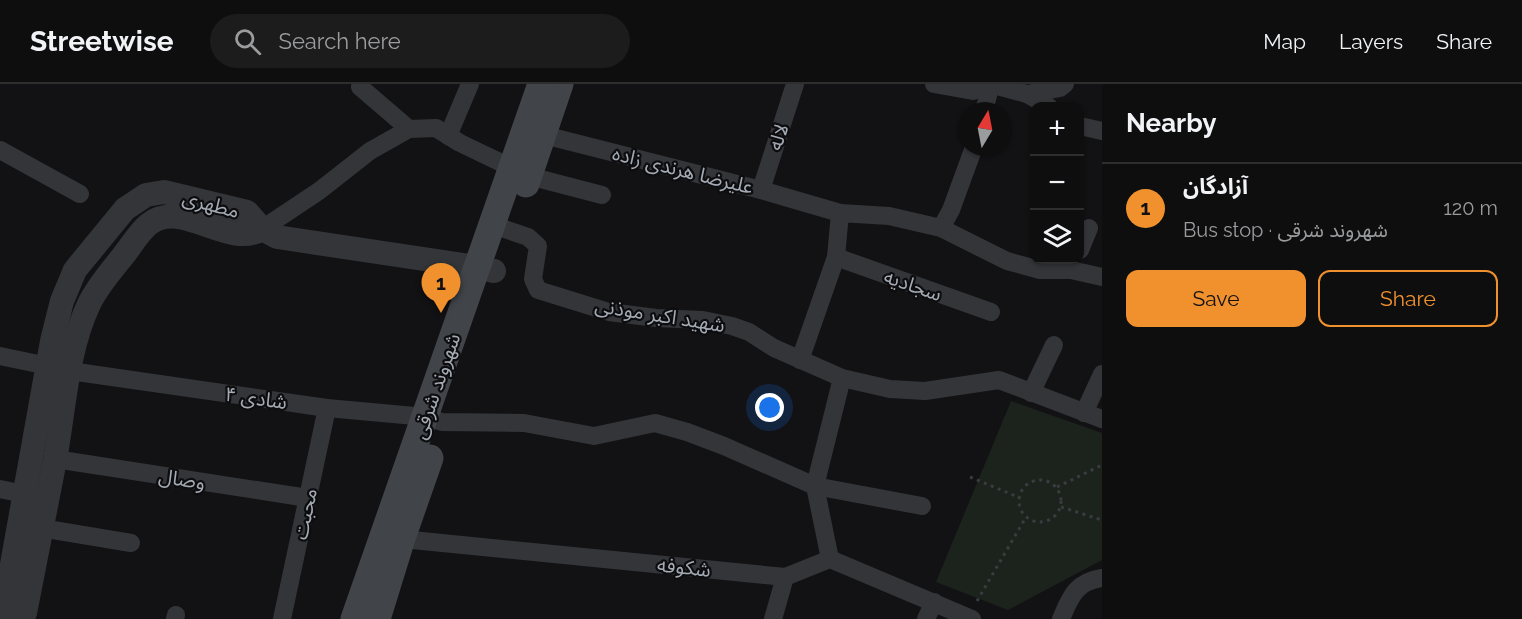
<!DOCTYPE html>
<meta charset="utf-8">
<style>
body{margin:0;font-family:Raleway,"Noto Sans Arabic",sans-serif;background:#1c1c1d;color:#f1f3f6}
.controls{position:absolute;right:18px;top:18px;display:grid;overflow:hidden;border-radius:12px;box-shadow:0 2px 4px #0004}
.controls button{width:54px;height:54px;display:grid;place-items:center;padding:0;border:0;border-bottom:2px solid #2e2e2f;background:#0e0e0f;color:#f1f3f6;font:30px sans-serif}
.compass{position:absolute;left:958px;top:18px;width:54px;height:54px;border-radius:50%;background:#0e0e0f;box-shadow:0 2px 4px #0004;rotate:10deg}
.you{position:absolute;left:770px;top:324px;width:21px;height:21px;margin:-15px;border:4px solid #fff;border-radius:50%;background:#1a73e8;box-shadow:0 0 0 9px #1a73e833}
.badge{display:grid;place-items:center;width:39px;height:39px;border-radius:50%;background:#f0912e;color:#111;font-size:20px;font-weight:700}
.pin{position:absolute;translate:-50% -50px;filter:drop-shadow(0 2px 3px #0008)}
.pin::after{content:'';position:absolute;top:32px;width:21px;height:18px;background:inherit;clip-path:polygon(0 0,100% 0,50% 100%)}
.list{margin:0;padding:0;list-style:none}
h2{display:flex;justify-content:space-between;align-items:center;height:78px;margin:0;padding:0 24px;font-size:26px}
h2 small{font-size:20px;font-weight:400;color:#9b9c9e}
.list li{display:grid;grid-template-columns:39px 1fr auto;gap:18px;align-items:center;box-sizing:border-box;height:90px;padding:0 24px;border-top:2px solid #2e2e2f}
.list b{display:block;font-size:22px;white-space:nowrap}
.list p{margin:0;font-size:20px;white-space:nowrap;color:#9b9c9e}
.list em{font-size:20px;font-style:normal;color:#9b9c9e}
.actions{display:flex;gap:12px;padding:18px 24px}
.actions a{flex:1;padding:14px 0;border:2px solid #f0912e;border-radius:12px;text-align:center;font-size:21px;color:#f0912e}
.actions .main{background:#f0912e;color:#111}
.icon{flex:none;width:33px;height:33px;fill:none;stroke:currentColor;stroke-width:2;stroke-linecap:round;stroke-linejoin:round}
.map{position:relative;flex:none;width:1102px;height:535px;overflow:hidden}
header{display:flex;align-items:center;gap:36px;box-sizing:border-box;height:84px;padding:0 30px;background:#0e0e0f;border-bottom:2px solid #2e2e2f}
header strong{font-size:28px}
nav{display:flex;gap:33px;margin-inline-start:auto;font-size:21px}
.search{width:420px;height:54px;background:#1c1c1d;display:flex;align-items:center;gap:15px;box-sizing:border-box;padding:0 21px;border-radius:33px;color:#9b9c9e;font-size:22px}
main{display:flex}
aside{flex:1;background:#0e0e0f}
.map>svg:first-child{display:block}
.green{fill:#1c231c}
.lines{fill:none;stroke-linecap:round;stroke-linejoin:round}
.path{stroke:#393c40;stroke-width:3;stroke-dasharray:3 4.5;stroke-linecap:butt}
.minor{stroke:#333539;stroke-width:18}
.tertiary{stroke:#333539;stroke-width:24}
.secondary{stroke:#414449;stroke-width:27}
.labels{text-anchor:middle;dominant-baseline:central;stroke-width:4.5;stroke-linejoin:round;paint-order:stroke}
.street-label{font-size:20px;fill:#a4abb4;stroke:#0d0d0f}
</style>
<header>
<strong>Streetwise</strong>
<div class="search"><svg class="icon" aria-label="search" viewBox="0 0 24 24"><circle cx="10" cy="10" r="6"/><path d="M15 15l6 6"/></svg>Search here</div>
<nav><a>Map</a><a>Layers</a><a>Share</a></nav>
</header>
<main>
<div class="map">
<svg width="1102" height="535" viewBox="0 0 1102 535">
<rect width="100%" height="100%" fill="#121214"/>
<path class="green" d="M1011 317 1102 349V476L1008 526 936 498Z"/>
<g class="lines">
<g class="path">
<path d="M970 393 1018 413"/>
<circle cx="1040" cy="417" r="21"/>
<path d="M1057 403 1102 381"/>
<path d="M1061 423 1102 436"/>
<path d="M977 517 1026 433"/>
</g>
<g class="minor">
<path d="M934 0 973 7 990 0 1027 10 1048 22"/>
<path d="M360 3 409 45"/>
<path d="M1027 10 1060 4 1065 0"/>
<path d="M984 27 991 0"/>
<path d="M1080 42 1102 47"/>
<path d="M532 48 761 106 840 129"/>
<path d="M448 52 470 0"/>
<path d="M0 66 80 110"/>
<path d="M761 106 795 0"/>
<path d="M493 141 528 153 538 162 533 195 538 206 609 228 656 234 703 236 732 242 749 248 774 264 842 294 890 305 925 307 999 296 1102 335"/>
<path d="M941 144 951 126 974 63"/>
<path d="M262 145 319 107 370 67 409 45 436 44 460 59 529 92 602 111"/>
<path d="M1080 166 1089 144"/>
<path d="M836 173 991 228"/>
<path d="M0 272 48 282"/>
<path d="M800 276 836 173 840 129 889 132 941 144 1007 177 1040 186H1071L1102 193"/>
<path d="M70 287 327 324 426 333 442 338 524 339 594 352 655 339 687 348 724 362 815 402 922 422"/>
<path d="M1031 309 1054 261"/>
<path d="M1084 329 1102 290"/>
<path d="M55 375 308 414"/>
<path d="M0 405 24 410"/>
<path d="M41 444 131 459"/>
<path d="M392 454 785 493 830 475 972 535"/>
<path d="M830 475 815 402 842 294"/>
<path d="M175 535 176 531"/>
<path d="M282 535 327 324"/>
<path d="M773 535 785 493"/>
<path d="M926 535 934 518"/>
<path d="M1061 535C1070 514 1075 498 1102 494"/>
</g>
<g class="tertiary">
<path d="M6 535 4 525 52 257 62 217 75 186 125 125 146 111 164 108 247 128 262 145 277 153 477 183 494 187"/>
<path d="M22 535 25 529C35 478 45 427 55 376 64 326 67 266 89 220 97 203 111 187 123 172 131 162 139 148 149 140 182 114 228 166 262 145"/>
</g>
<g class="secondary">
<path d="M526 100 560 0"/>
<path d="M354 535 541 0"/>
<path d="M377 535 402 454 430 374"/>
</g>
</g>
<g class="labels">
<g class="street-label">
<text transform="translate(778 53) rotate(-72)">لاله</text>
<text transform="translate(683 86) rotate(14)">علیرضا هرندی زاده</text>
<text transform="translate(211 120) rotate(15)">مطهری</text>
<text transform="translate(913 201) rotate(19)">سجادیه</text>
<text transform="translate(660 231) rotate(9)">شهید اکبر موذنی</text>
<text transform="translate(436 302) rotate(-71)">شهروند شرقی</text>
<text transform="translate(256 314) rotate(8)">شادی ۴</text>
<text transform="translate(182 395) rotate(9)">وصال</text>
<text transform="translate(305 430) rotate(-78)">محبت</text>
<text transform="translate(684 483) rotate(6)">شکوفه</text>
</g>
</g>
</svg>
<div class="controls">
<button>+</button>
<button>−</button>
<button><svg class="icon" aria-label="layers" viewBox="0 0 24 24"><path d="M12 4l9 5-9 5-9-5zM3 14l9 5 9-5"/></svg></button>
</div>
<svg class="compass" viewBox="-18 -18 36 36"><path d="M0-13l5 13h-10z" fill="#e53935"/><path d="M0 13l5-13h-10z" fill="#9b9c9e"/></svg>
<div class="you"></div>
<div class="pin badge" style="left:441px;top:229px">1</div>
</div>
<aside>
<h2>Nearby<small></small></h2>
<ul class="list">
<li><span class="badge">1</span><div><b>آزادگان</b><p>Bus stop · شهروند شرقی</p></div><em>120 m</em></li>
</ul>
<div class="actions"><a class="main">Save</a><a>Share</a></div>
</aside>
</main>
